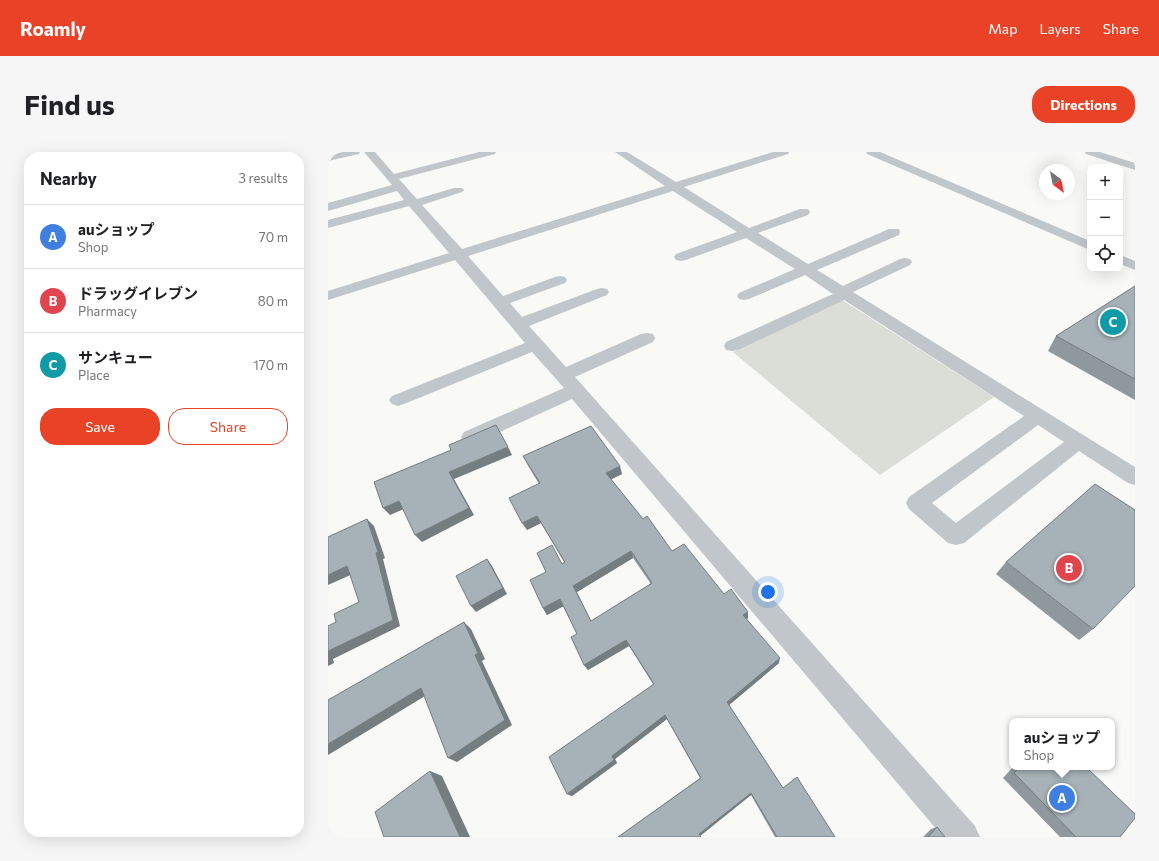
<!DOCTYPE html>
<meta charset="utf-8">
<style>
body{margin:0;font-family:Commissioner,"Noto Sans JP",sans-serif;background:#f6f6f6;color:#202124}
.controls{position:absolute;right:12px;top:12px;display:grid;overflow:hidden;border-radius:8px;box-shadow:0 4px 16px #0002}
.controls button{width:36px;height:36px;display:grid;place-items:center;padding:0;border:0;border-bottom:1px solid #e0e0e0;background:#fff;color:#202124;font:20px sans-serif}
.compass{position:absolute;left:711px;top:12px;width:36px;height:36px;border-radius:50%;background:#fff;box-shadow:0 4px 16px #0002;rotate:147deg}
.you{position:absolute;left:440px;top:440px;width:14px;height:14px;margin:-10px;border:3px solid #fff;border-radius:50%;background:#1a73e8;box-shadow:0 0 0 6px #1a73e833}
.badge{display:grid;place-items:center;width:26px;height:26px;border-radius:50%;background:#ea4226;color:#fff;font-size:13px;font-weight:700}
.pin{position:absolute;translate:-50% -50%;border:2px solid #fff;box-shadow:0 1px 4px #0006}
.popup{position:absolute;left:681px;top:566px;width:106px;height:52px;box-sizing:border-box;display:grid;place-content:center;border-radius:8px;background:#fff;filter:drop-shadow(0 1px 3px #0005);font-size:13px;white-space:nowrap;color:#757577}
.popup b{font-size:15px;color:#202124}
.popup::after{content:'';position:absolute;left:50%;top:100%;margin-left:-8px;border:8px solid transparent;border-top-color:#fff}
.list{margin:0;padding:0;list-style:none}
h2{display:flex;justify-content:space-between;align-items:center;height:52px;margin:0;padding:0 16px;font-size:17px}
h2 small{font-size:13px;font-weight:400;color:#757577}
.list li{display:grid;grid-template-columns:26px 1fr auto;gap:12px;align-items:center;box-sizing:border-box;height:64px;padding:0 16px;border-top:1px solid #e0e0e0}
.list b{display:block;font-size:15px;white-space:nowrap}
.list p{margin:0;font-size:13px;white-space:nowrap;color:#757577}
.list em{font-size:13px;font-style:normal;color:#757577}
.actions{display:flex;gap:8px;padding:12px 16px}
.actions a{flex:1;padding:9px 0;border:1px solid #ea4226;border-radius:16px;text-align:center;font-size:14px;color:#ea4226}
.actions .main{background:#ea4226;color:#fff}
.icon{flex:none;width:22px;height:22px;fill:none;stroke:currentColor;stroke-width:2;stroke-linecap:round;stroke-linejoin:round}
.map{position:relative;flex:none;width:807px;height:685px;overflow:hidden;border-radius:16px}
header{display:flex;align-items:center;gap:24px;box-sizing:border-box;height:56px;padding:0 20px;background:#ea4226;color:#fff}
header strong{font-size:19px}
nav{display:flex;gap:22px;margin-inline-start:auto;font-size:14px}
.intro{display:flex;align-items:center;justify-content:space-between;box-sizing:border-box;height:96px;padding:0 24px}
h1{margin:0;font-size:28px}
.button{padding:10px 18px;border-radius:16px;background:#ea4226;color:#fff;font-size:14px;font-weight:700}
main{display:flex;gap:24px;padding:0 24px}
aside{flex:1;background:#fff;border-radius:16px;box-shadow:0 4px 16px #0002}
.map>svg:first-child{display:block}
.green{fill:#daded6}
.lines{fill:none;stroke-linecap:round;stroke-linejoin:round}
.minor{fill:#c0c6c9;fill-rule:evenodd}
.wall{fill:#8f999d;fill-rule:evenodd}
.shaded-wall{fill:#747d80}
.building{fill:#a6b2b7;stroke:#747d80;fill-rule:evenodd}
</style>
<header>
<strong>Roamly</strong>
<nav><a>Map</a><a>Layers</a><a>Share</a></nav>
</header>
<div class="intro"><h1>Find us</h1><a class="button">Directions</a></div>
<main>
<aside>
<h2>Nearby<small>3 results</small></h2>
<ul class="list">
<li><span class="badge" style="background:#3f7fe0">A</span><div><b>auショップ</b><p>Shop</p></div><em>70 m</em></li>
<li><span class="badge" style="background:#e0444e">B</span><div><b>ドラッグイレブン</b><p>Pharmacy</p></div><em>80 m</em></li>
<li><span class="badge" style="background:#0f9aa8">C</span><div><b>サンキュー</b><p>Place</p></div><em>170 m</em></li>
</ul>
<div class="actions"><a class="main">Save</a><a>Share</a></div>
</aside>
<div class="map">
<svg width="807" height="685" viewBox="0 0 807 685">
<rect width="100%" height="100%" fill="#f9f9f7"/>
<path class="green" d="M514 148 666 245 552 323 405 200Z"/>
<g class="lines">
<g class="minor">
<path d="M13 0H32L31 2 0 9V3Z"/>
<path d="M36 0H47L66 22 151 0H168L167 2 71 27 89 47 126 36H134L136 38 134 40 94 53 134 97 337 34 287 0H299L348 30 445 0H461L460 2 356 35 421 76 472 57H480L482 60 480 63 430 81 480 112 561 77H571L572 80 571 83 489 118 515 134 572 107 577 106 582 107 584 110 582 113 525 140 807 315V333L800 331 751 299 636 391 628 393 620 391 581 357 578 351 581 345 696 264 516 148 410 198 404 199 398 198 396 194 398 190 505 142 477 123 421 147 416 148 411 147 409 144 411 141 467 117 418 86 358 108 353 109 348 108 346 105 348 102 409 80 345 39 140 104 175 144 227 125 232 124 237 125 239 128 237 131 182 151 194 165 269 137 274 136 279 137 281 140 279 143 201 174 238 215 313 182 319 181 325 182 327 186 325 190 247 225 647 674 652 685H615L244 247 150 290 143 292 136 290 133 285 136 280 236 236 204 200 76 252 70 254 64 252 61 248 64 244 197 191 127 108 0 148V139L121 101 81 54 0 76V68L76 48 69 39 0 59V51L64 33ZM710 273 736 290 628 371 604 351Z"/>
<path d="M538 0H552L762 89V98L539 2Z"/>
<path d="M757 0H772L807 11V18L758 2Z"/>
<path d="M792 103 807 109V118L792 112Z"/>
</g>
</g>
<g class="wall">
<path d="M807 134V248L720 199 728 184Z"/>
<path d="M195 304 294 322 283 327 315 367 344 399 396 442 420 466 419 467 451 511 401 553 455 636 507 685H447L423 643 372 684 290 685 372 626 339 567 287 607 289 611 244 644 239 642 325 532 301 494 260 518 256 513 249 482 235 454 219 463 215 456 234 412 236 410 213 371 199 378 211 332 199 312ZM305 406 323 432 263 469 249 440Z"/>
<path d="M678 410 765 477 751 488 668 422Z"/>
<path d="M685 615H758L792 685H732L675 626Z"/>
<path d="M609 675 617 685H595L603 677Z"/>
</g>
<g class="shaded-wall">
<path d="M180 295 184 303 126 327 146 363 94 390 87 383 121 320Z"/>
<path d="M292 314 294 322 280 329 278 321Z"/>
<path d="M71 349 78 356 62 363 55 356Z"/>
<path d="M209 364 213 371 199 378 194 371Z"/>
<path d="M39 367 46 374 57 406 55 407 72 474 5 507 6 511 0 514V499L65 468Z"/>
<path d="M303 399 305 406 249 440 245 434Z"/>
<path d="M159 407 164 414 179 442 148 460 143 454Z"/>
<path d="M19 414 27 421 0 433V423Z"/>
<path d="M232 447 236 454 219 463 215 456Z"/>
<path d="M420 460V466L415 469V463Z"/>
<path d="M136 470 143 477 157 507 154 509 184 573 129 610 120 606Z"/>
<path d="M298 488 301 494 260 518 256 513Z"/>
<path d="M452 506 451 511 400 554 399 550Z"/>
<path d="M93 536 102 541 0 603V592Z"/>
<path d="M337 563 339 567 287 607 289 611 244 644 239 642 284 604Z"/>
<path d="M102 619 114 624 142 685H132Z"/>
<path d="M423 641V643L372 684 371 682Z"/>
</g>
<g class="building">
<path d="M807 134V227L728 184Z"/>
<path d="M168 273 180 295 121 320 141 356 87 383 71 349 55 356 46 330 123 298 121 293Z"/>
<path d="M263 274 292 314 278 321 315 367 319 364 344 399 356 392 396 442 403 437 420 460 415 463 452 506 399 550 455 636 469 625 507 685H449L423 641 371 682 373 685H290L373 626 337 563 284 604 286 608 239 642 221 605 326 532 298 488 256 513 243 485 249 482 232 447 215 456 202 428 218 420 209 401 224 393 234 412 237 410 209 364 194 371 181 346 212 331 195 304ZM303 399 324 431 263 469 245 434Z"/>
<path d="M767 332 807 358V434L765 477 678 410Z"/>
<path d="M39 367 50 400 48 401 65 468 0 499V474L8 470 6 462 31 450 19 414 0 423V385Z"/>
<path d="M159 407 175 436 143 454 128 424Z"/>
<path d="M136 470 150 501 147 503 177 568 120 606 93 536 0 592V548Z"/>
<path d="M692 615H758L807 662V666L792 685H748L686 621Z"/>
<path d="M102 619 132 685H56L47 660Z"/>
<path d="M609 675 617 685H600Z"/>
</g>
</svg>
<div class="controls">
<button>+</button>
<button>−</button>
<button><svg class="icon" aria-label="locate" viewBox="0 0 24 24"><circle cx="12" cy="12" r="6"/><path d="M12 2v4M12 18v4M2 12h4M18 12h4"/></svg></button>
</div>
<svg class="compass" viewBox="-18 -18 36 36"><path d="M0-13l5 13h-10z" fill="#e53935"/><path d="M0 13l5-13h-10z" fill="#757577"/></svg>
<div class="you"></div>
<div class="pin badge" style="left:734px;top:646px;background:#3f7fe0">A</div>
<div class="popup"><b>auショップ</b>Shop</div>
<div class="pin badge" style="left:741px;top:416px;background:#e0444e">B</div>
<div class="pin badge" style="left:785px;top:170px;background:#0f9aa8">C</div>
</div>
</main>
